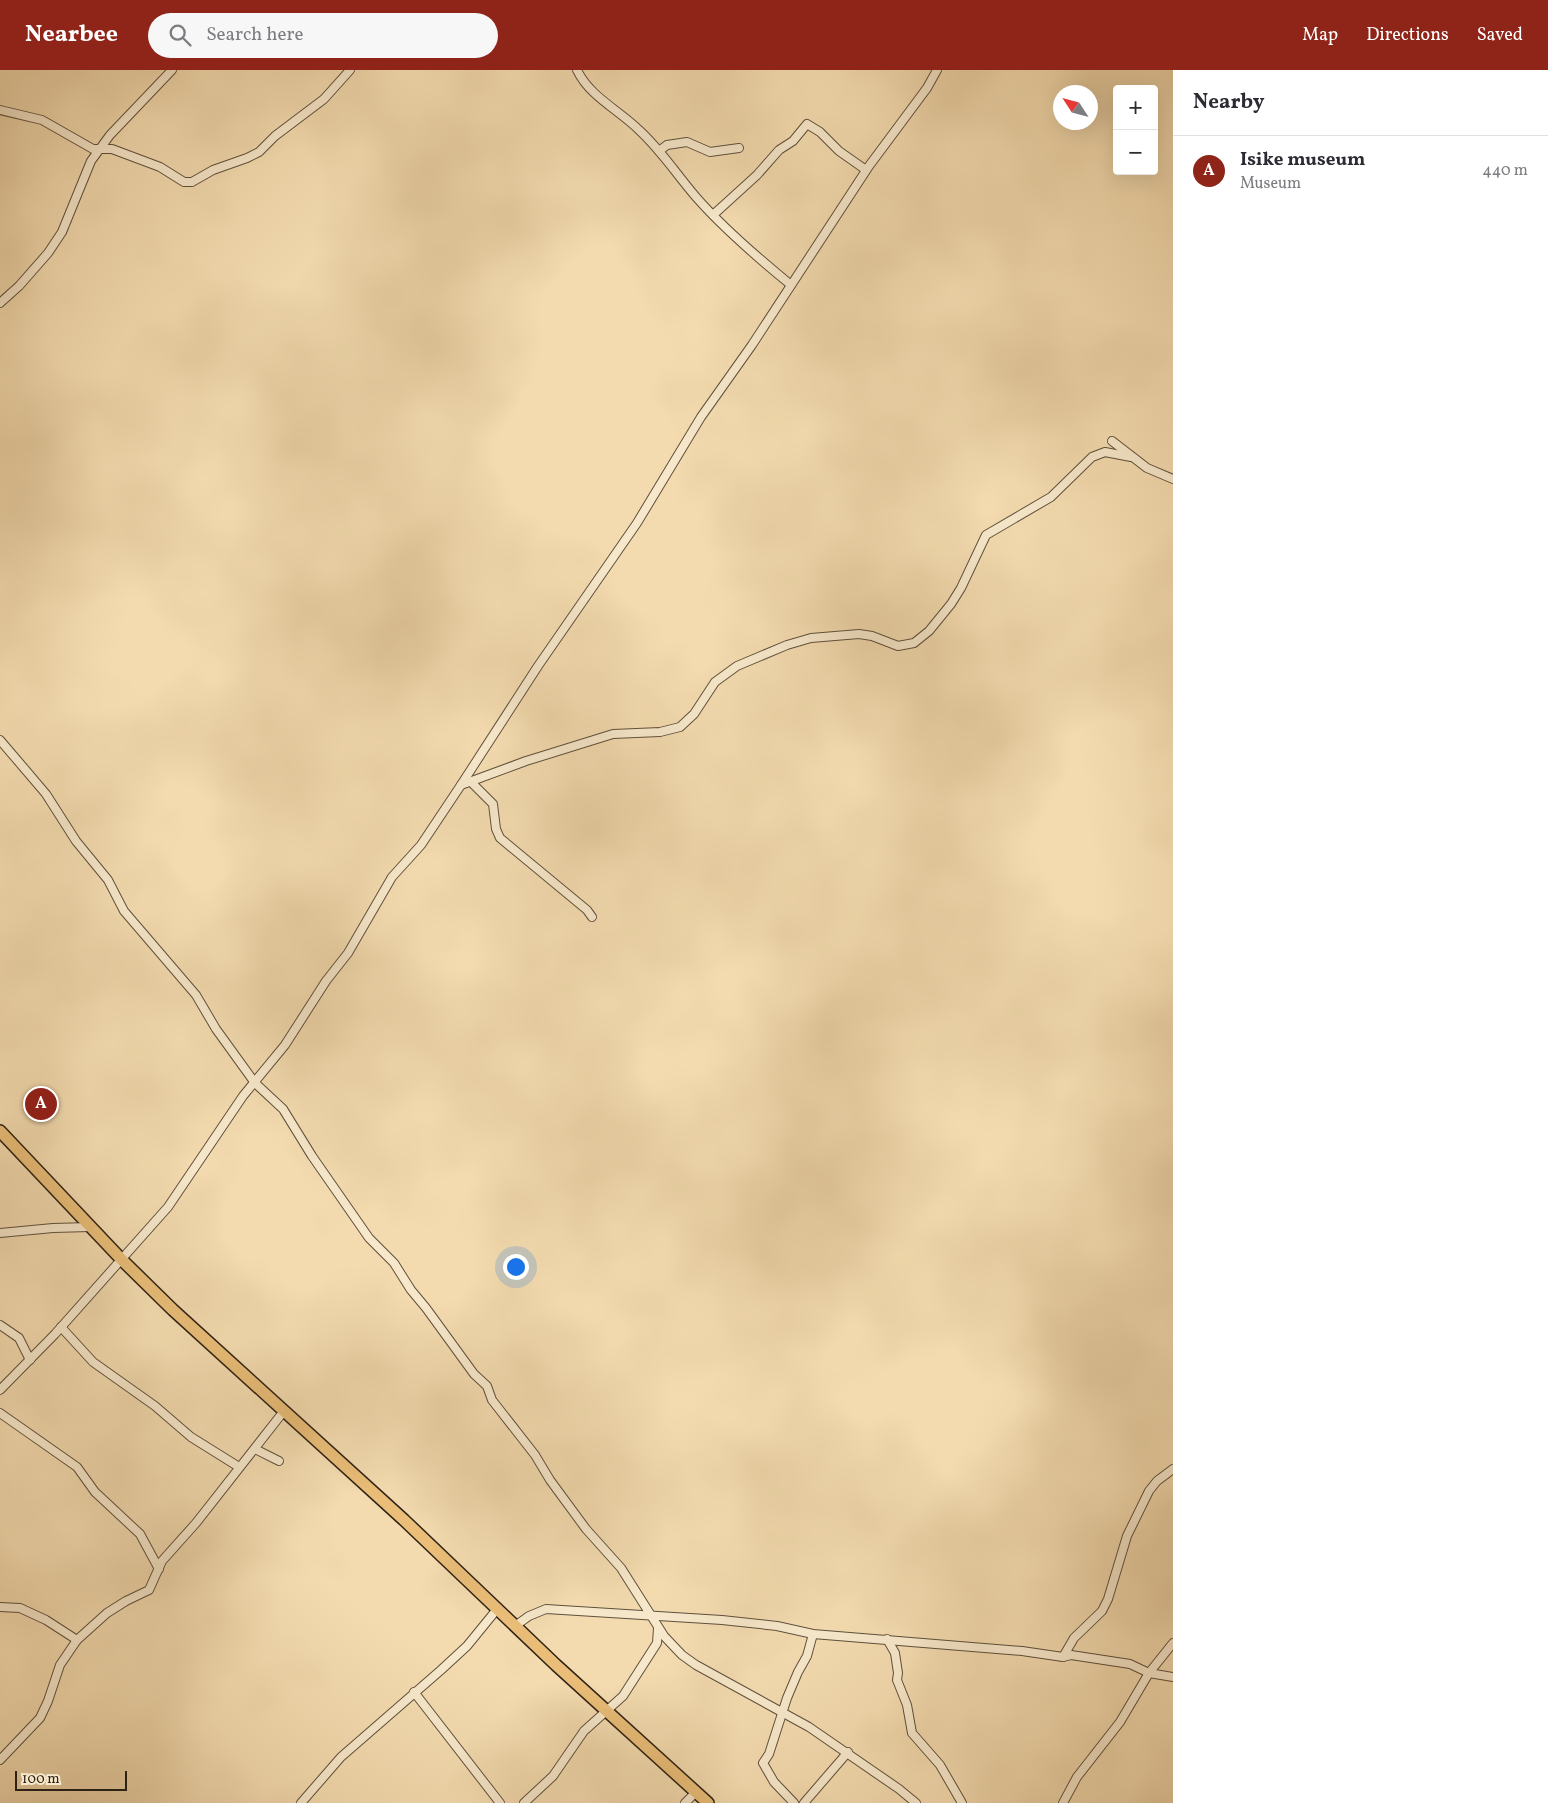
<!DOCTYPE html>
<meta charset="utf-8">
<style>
body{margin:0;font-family:Vollkorn,serif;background:#f7f7f7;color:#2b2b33}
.controls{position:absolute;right:15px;top:15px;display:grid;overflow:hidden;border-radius:5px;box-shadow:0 5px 20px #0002}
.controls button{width:45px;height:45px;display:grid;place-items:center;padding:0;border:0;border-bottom:1px solid #e1e1e2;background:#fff;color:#2b2b33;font:25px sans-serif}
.compass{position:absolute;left:1053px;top:15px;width:45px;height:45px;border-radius:50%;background:#fff;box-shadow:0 5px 20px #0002;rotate:306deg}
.scale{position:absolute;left:15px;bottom:12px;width:112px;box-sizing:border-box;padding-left:5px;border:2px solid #2e2215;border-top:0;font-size:14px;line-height:18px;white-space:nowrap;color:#2e2215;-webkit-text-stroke:4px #f7e8cb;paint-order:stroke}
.you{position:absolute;left:515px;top:1196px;width:18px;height:18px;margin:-12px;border:4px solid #fff;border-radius:50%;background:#1a73e8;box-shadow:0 0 0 8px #1a73e833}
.badge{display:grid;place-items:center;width:32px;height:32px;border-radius:50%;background:#8f2418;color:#fff;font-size:16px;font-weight:700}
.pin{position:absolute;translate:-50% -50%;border:2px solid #fff;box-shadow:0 1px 5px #0006}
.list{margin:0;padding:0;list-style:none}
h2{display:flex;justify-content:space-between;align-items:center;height:65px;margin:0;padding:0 20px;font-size:21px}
h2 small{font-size:16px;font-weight:400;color:#7c7c81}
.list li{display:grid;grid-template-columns:32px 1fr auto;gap:15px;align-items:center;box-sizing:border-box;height:70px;padding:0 20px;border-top:1px solid #e1e1e2}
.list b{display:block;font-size:19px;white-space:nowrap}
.list p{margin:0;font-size:16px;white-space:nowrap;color:#7c7c81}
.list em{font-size:16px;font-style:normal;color:#7c7c81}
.icon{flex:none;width:28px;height:28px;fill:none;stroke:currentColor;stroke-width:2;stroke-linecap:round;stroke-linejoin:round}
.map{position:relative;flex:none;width:1173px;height:1733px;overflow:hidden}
header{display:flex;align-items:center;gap:30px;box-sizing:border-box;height:70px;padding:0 25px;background:#8f2418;color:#fff}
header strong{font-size:24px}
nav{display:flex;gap:28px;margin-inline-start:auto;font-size:18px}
.search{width:350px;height:45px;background:#f7f7f7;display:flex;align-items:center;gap:12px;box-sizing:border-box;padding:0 18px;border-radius:28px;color:#7c7c81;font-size:19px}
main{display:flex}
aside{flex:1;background:#fff}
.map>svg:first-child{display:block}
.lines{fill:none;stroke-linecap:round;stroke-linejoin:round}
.minor-casing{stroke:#5f503c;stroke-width:10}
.highway-casing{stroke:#2e2215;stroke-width:14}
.minor{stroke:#f7e8cb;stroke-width:8}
.highway{stroke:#eabe78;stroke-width:11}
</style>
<header>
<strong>Nearbee</strong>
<div class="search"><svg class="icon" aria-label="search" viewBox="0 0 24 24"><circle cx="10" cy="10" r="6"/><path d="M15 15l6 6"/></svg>Search here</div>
<nav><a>Map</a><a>Directions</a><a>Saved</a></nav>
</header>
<main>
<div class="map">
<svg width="1173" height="1733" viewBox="0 0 1173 1733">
<rect width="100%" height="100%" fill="#f3dbaf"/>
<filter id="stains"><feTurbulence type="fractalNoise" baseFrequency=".004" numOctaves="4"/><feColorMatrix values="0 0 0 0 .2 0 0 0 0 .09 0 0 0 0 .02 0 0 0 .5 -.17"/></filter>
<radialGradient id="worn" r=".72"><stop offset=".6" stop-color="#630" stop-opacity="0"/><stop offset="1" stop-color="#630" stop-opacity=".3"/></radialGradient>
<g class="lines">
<defs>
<g id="minor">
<path d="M577 0C590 27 619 40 639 60 661 80 677 105 696 127 724 159 758 188 791 215"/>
<path d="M0 40 42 50 93 79H112L160 97 184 112H192L213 100 247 88 259 82 275 66 324 29 350 0"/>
<path d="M659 81 667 75 687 72 710 82 739 78"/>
<path d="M713 145 757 105 779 80 793 71 807 54 820 62 839 81 866 100"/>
<path d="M0 233 19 216 48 183 62 162 91 91 110 65 172 0"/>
<path d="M1112 371 1147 398 1173 409"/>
<path d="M0 670 46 724 76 771 108 810 124 841 196 925 216 959 255 1013 283 1039 312 1086 369 1168 394 1193 411 1220 426 1238 474 1304 487 1316 492 1330 535 1385 550 1410 586 1459 621 1498 664 1566 682 1585 696 1595 809 1657 899 1719 916 1733"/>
<path d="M471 712 493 734 496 759 500 768 587 840 592 847"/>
<path d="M461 715 526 691 613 664 660 662 680 657 694 644 715 612 737 596 787 575 811 568 859 564 872 566 898 576 914 573 929 561 951 534 961 518 986 465 1051 427 1092 387 1105 382 1131 387"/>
<path d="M0 1163 53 1158 90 1157"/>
<path d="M0 1255 19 1268 30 1290"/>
<path d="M61 1257 93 1292 155 1336 191 1367 239 1397"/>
<path d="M0 1320 55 1264 168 1137 243 1026 285 975 326 911 348 883 392 807 421 775 461 715 538 596 637 453 701 347 752 275 869 96 927 18 937 0"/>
<path d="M0 1343 77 1397 95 1422 140 1464 159 1499"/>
<path d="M255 1379 279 1391"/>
<path d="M0 1537 20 1538 46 1550 77 1570"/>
<path d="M515 1556 529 1546 546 1539 722 1550 777 1556 813 1564 1022 1581 1063 1587 1071 1585 1130 1594 1149 1603 1173 1607"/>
<path d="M887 1569 895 1583 898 1603 897 1610 907 1635 912 1663 940 1695 962 1733"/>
<path d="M1063 1587 1074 1568 1102 1541 1108 1529 1127 1466 1149 1421 1157 1411 1173 1399"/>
<path d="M414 1622 500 1733"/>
<path d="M0 1690 40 1648 48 1631 60 1595 77 1570 107 1543 126 1531 149 1520 162 1491 196 1453 284 1341"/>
<path d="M301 1733 341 1687 441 1600 467 1576 498 1538"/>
<path d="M524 1733 553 1706 584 1661 623 1626 657 1573 658 1558"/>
<path d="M685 1733 696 1722"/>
<path d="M794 1733 774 1712 763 1693 769 1684 787 1628 798 1602 807 1586 813 1564"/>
<path d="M804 1733 848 1682"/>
<path d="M1063 1733 1077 1707 1120 1652 1149 1603 1173 1573"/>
</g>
<path id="highway" d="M0 1061 122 1190 173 1240 404 1450 556 1595 708 1733"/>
</defs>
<use href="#minor" class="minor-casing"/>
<use href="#highway" class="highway-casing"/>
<use href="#minor" class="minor"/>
<use href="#highway" class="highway"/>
</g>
<rect width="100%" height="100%" filter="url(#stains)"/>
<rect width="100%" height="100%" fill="url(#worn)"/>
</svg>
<div class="controls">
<button>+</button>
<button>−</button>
</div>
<svg class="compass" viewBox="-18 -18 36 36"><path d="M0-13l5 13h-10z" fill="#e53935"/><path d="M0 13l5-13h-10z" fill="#7c7c81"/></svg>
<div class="scale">100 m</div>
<div class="you"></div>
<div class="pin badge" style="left:41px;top:1034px">A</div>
</div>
<aside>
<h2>Nearby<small></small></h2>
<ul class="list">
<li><span class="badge">A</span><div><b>Isike museum</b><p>Museum</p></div><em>440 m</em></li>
</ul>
</aside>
</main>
